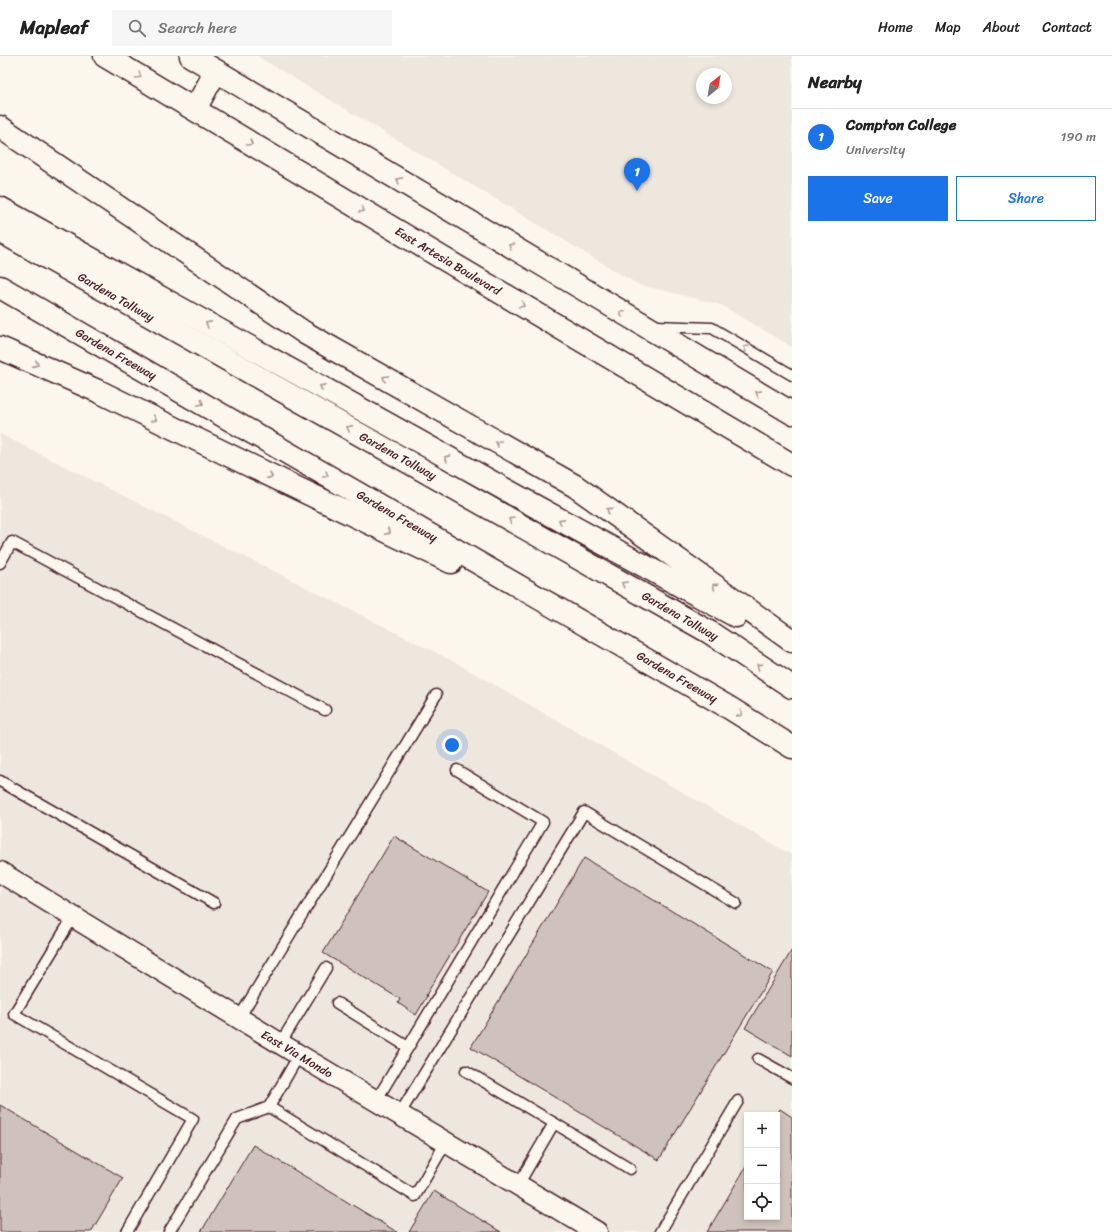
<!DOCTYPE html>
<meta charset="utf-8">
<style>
body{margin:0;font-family:Sriracha,sans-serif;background:#f6f6f6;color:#222}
.controls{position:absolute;right:12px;bottom:12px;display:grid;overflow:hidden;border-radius:0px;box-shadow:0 2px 6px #0003}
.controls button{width:36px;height:36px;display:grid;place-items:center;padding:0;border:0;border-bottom:1px solid #e0e0e0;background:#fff;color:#222;font:20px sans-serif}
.compass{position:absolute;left:696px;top:12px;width:36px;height:36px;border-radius:50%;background:#fff;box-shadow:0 2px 6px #0003;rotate:31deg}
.you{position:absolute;left:452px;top:689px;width:14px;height:14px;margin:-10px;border:3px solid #fff;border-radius:50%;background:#1a73e8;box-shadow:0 0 0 6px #1a73e833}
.badge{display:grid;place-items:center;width:26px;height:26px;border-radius:50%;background:#1a73e8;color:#fff;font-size:13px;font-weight:700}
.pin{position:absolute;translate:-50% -33px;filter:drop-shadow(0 1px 2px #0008)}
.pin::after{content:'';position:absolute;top:21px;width:14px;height:12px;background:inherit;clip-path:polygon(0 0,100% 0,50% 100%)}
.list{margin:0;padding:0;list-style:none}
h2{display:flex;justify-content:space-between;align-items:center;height:52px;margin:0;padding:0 16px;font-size:17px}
h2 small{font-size:13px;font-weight:400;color:#767676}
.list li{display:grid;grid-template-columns:26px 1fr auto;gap:12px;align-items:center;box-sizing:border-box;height:56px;padding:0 16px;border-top:1px solid #e0e0e0}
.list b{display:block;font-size:15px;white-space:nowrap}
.list p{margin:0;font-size:13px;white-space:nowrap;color:#767676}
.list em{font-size:13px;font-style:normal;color:#767676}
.actions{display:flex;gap:8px;padding:12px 16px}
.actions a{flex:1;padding:9px 0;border:1px solid #1a73e8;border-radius:0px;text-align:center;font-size:14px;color:#1a73e8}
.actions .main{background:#1a73e8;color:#fff}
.icon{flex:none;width:22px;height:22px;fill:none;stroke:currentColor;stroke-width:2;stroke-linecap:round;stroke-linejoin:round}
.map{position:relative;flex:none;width:792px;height:1176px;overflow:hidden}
header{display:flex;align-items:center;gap:24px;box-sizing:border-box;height:56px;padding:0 20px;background:#fff;border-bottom:1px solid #e0e0e0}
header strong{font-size:19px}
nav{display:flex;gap:22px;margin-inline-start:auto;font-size:14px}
.search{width:280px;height:36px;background:#f6f6f6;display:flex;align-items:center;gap:10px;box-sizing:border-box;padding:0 14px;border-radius:0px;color:#767676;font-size:15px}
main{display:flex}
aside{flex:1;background:#fff}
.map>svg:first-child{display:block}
.built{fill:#eee7de;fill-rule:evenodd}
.building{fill:#cfc2bc;stroke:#4a1f2b}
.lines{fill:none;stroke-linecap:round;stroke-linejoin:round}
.lane-casing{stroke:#4a1f2b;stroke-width:13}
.street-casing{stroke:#4a1f2b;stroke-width:23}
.primary-casing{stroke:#4a1f2b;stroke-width:25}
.highway-casing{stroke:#4a1f2b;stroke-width:25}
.lane{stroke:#fbf7ec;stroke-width:10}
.street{stroke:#fbf7ec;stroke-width:20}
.primary{stroke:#fbf7ec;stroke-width:22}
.highway{stroke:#fbf7ec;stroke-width:22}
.oneway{stroke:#ab9695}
.labels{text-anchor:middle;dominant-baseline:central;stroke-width:3;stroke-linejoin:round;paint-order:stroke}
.street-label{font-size:12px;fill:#4a1f2b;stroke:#fbf7ec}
</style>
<header>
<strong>Mapleaf</strong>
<div class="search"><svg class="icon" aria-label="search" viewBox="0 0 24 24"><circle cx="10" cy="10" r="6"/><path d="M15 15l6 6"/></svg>Search here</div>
<nav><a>Home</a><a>Map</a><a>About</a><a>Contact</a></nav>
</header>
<main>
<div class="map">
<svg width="792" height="1176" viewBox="0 0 792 1176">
<rect width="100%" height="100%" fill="#fbf7ec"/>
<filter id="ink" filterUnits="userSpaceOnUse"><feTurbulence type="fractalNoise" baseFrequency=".025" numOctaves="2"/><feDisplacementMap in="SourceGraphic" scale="8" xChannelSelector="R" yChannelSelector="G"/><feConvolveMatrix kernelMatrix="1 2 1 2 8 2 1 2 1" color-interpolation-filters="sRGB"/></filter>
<g filter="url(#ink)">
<g class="built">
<path d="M257 0H792V291L721 249 637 228ZM702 18H726V42H702Z"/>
<path d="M0 378 453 605 792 799V1176H0ZM747 1059H777V1161H747Z"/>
</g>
<g class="building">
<path d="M394 780 488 836 426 939 427 940 416 959 398 947 400 943 323 897Z"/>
<path d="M584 802 773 916 659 1104 471 991Z"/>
<path d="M792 894V1000L745 972Z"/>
<path d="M0 1049 123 1122 91 1176H0Z"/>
<path d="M780 1053 792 1061V1176H707L747 1109V1161H777V1059Z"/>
<path d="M253 1089 397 1176H201Z"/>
<path d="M434 1135 501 1176H409Z"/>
</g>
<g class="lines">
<defs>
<g id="lane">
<path d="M655 270 712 272 792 319"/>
<path d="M0 507 12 486 325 654"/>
<path d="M0 725 214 847"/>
<path d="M73 861 14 958 193 1063 127 1176"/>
<path d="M337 947 408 991"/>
<path d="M239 962 436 639"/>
<path d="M280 988 326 912"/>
<path d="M299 999 269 1051 415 1140 446 1086"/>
<path d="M758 1003 792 1022"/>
<path d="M466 1015 554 1067 518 1129"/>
<path d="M376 1045 543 766 457 714"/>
<path d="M399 1059 584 756 736 847"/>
<path d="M554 1067 630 1113"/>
<path d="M169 1176 237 1063 269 1051"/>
<path d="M660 1176 738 1045"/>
</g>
<path id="street" d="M0 816 299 999 597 1176"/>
<g id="primary">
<path d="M105 0 439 200 792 409"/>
<path d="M191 0 792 357"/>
<path d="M195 53 216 15"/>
</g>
<g id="highway">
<path d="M0 71 305 277 575 430 792 585"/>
<path d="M0 152 533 449 736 560"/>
<path d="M0 175 709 576 792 631"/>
<path d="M0 231 728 651 792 691"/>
<path d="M0 292 100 336 253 411 451 506"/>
</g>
</defs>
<use href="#lane" class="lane-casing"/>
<use href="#street" class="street-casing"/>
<use href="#primary" class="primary-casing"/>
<use href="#highway" class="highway-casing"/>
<use href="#lane" class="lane"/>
<use href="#street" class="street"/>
<use href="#primary" class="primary"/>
<use href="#highway" class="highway"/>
</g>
<defs><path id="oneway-chevron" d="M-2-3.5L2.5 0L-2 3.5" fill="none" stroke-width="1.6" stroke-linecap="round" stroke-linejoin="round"/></defs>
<g class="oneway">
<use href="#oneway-chevron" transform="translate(139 20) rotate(31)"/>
<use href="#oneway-chevron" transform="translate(250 87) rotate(31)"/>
<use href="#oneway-chevron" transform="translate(399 124) rotate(-149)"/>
<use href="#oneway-chevron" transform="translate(362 154) rotate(31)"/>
<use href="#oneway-chevron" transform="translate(511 190) rotate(-149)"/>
<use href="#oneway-chevron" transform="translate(522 249) rotate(31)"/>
<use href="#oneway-chevron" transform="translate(622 257) rotate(-149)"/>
<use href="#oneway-chevron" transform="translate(208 268) rotate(-151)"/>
<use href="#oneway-chevron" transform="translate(746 292) rotate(-149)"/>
<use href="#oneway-chevron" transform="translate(36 308) rotate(24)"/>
<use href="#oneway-chevron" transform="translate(385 322) rotate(-150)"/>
<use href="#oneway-chevron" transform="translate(322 331) rotate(-151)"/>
<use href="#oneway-chevron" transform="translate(758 337) rotate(-149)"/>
<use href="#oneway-chevron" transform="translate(201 347) rotate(30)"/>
<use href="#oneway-chevron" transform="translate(154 363) rotate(26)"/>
<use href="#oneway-chevron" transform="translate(349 372) rotate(-151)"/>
<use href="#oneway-chevron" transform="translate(498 387) rotate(-150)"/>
<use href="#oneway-chevron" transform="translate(447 402) rotate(-151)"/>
<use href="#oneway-chevron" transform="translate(326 419) rotate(30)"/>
<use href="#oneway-chevron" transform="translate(270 420) rotate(26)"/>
<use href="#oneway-chevron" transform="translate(609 454) rotate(-144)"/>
<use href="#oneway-chevron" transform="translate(511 464) rotate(-150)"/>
<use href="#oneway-chevron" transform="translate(561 465) rotate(-151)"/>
<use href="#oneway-chevron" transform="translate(388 476) rotate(26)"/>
<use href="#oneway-chevron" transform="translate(624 528) rotate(-150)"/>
<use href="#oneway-chevron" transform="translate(715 530) rotate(-144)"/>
<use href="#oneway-chevron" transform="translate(759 610) rotate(-146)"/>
<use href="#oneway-chevron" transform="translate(740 658) rotate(32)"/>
</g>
</g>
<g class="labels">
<g class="street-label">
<text transform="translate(448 205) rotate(31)">East Artesia Boulevard</text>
<text transform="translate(116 241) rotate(30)">Gardena Tollway</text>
<text transform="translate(116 298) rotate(30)">Gardena Freeway</text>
<text transform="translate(398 400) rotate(29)">Gardena Tollway</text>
<text transform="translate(397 460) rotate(30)">Gardena Freeway</text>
<text transform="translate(680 560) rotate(30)">Gardena Tollway</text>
<text transform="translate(677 621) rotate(30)">Gardena Freeway</text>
<text transform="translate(297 998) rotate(31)">East Via Mondo</text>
</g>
</g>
</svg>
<div class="controls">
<button>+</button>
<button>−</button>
<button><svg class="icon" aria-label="locate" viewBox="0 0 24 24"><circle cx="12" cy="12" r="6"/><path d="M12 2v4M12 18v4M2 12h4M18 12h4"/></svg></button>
</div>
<svg class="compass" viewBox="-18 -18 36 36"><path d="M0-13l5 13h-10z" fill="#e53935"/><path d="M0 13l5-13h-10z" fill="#767676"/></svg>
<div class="you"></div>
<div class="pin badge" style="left:637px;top:135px">1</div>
</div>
<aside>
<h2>Nearby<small></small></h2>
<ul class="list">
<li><span class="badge">1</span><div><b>Compton College</b><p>University</p></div><em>190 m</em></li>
</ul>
<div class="actions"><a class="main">Save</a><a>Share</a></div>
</aside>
</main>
